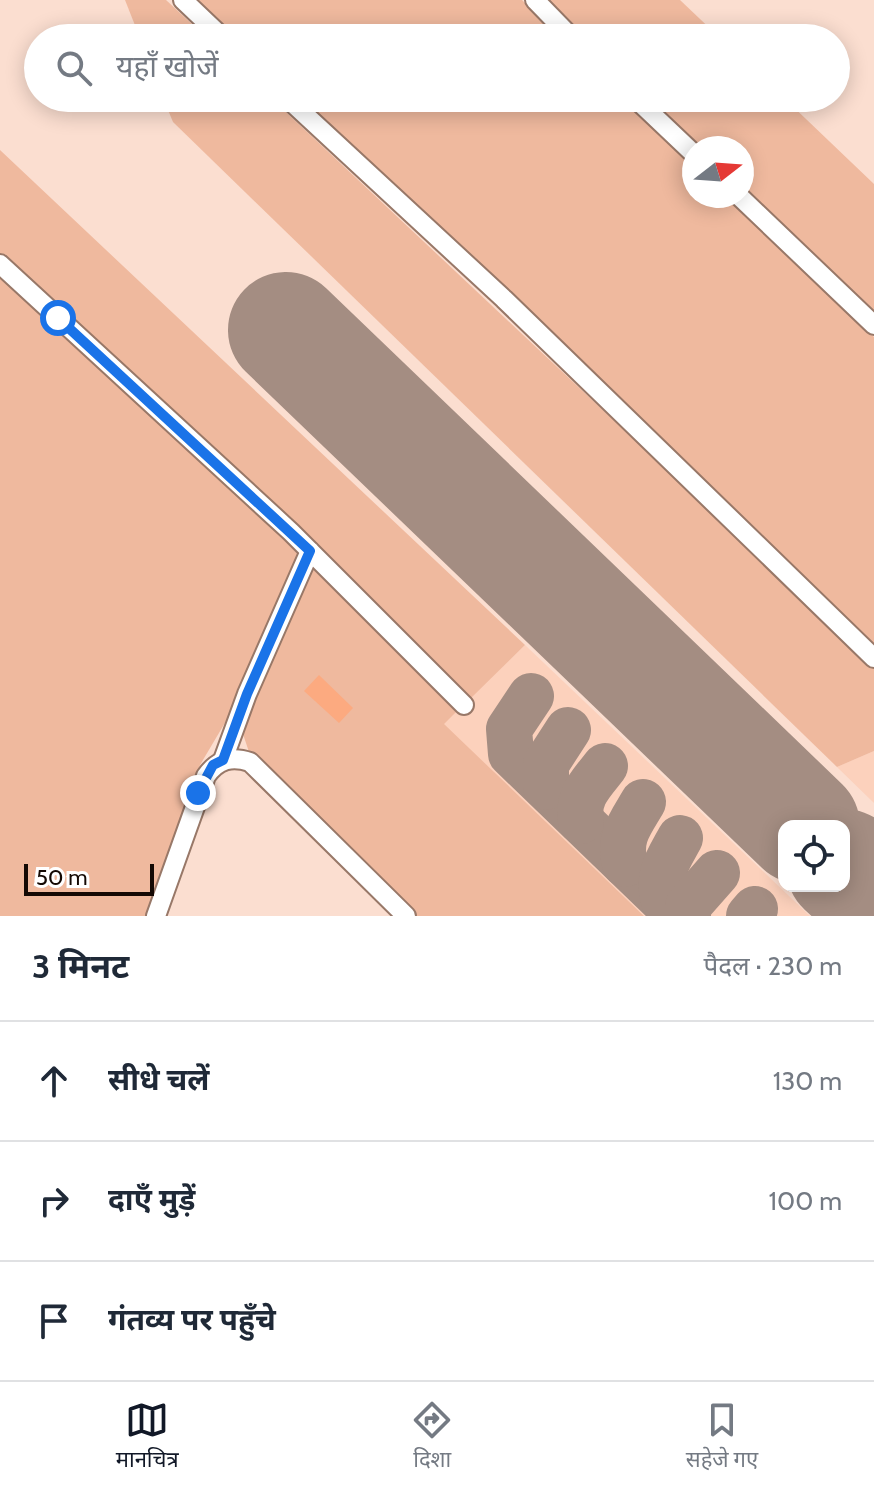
<!DOCTYPE html>
<html lang="hi">
<meta charset="utf-8">
<style>
body{margin:0;font-family:Cabin,"Noto Sans Devanagari",sans-serif;background:#f6f6f7;color:#1f2937}
.controls{position:absolute;right:24px;bottom:24px;display:grid;overflow:hidden;border-radius:16px;box-shadow:0 4px 20px #0003}
.controls button{width:72px;height:72px;display:grid;place-items:center;padding:0;border:0;border-bottom:2px solid #e0e1e3;background:#fff;color:#1f2937;font:40px sans-serif}
.compass{position:absolute;left:682px;top:136px;width:72px;height:72px;border-radius:50%;background:#fff;box-shadow:0 4px 20px #0003;rotate:73deg}
.scale{position:absolute;left:24px;bottom:20px;width:130px;box-sizing:border-box;padding-left:8px;border:4px solid #140904;border-top:0;font-size:22px;line-height:28px;white-space:nowrap;color:#140904;-webkit-text-stroke:6px #fff;paint-order:stroke}
.stop{position:absolute;width:24px;height:24px;margin:-18px;border:6px solid #1a73e8;border-radius:50%;background:#fff}
.stop.end{background:#1a73e8;border-color:#fff;box-shadow:0 2px 8px #0008}
.list{margin:0;padding:0;list-style:none}
h2{display:flex;justify-content:space-between;align-items:center;height:104px;margin:0;padding:0 32px;font-size:34px}
h2 small{font-size:26px;font-weight:400;color:#747a83}
.list li{display:grid;grid-template-columns:52px 1fr auto;gap:24px;align-items:center;box-sizing:border-box;height:120px;padding:0 32px;border-top:2px solid #e0e1e3}
.list b{display:block;font-size:30px;white-space:nowrap}
.list em{font-size:26px;font-style:normal;color:#747a83}
.icon{flex:none;width:44px;height:44px;fill:none;stroke:currentColor;stroke-width:2;stroke-linecap:round;stroke-linejoin:round}
.map{position:relative;flex:none;width:874px;height:916px;overflow:hidden}
.search{position:absolute;background:#fff;box-shadow:0 4px 20px #0003;left:24px;right:24px;top:24px;height:88px;display:flex;align-items:center;gap:20px;box-sizing:border-box;padding:0 28px;border-radius:44px;color:#747a83;font-size:30px}
.sheet{height:464px;background:#fff}
nav{display:flex;justify-content:space-around;align-items:center;box-sizing:border-box;height:112px;border-top:2px solid #e0e1e3;background:#fff;font-size:22px;color:#747a83}
nav a{display:grid;justify-items:center;gap:4px}
nav .on{color:#111827}
.map>svg:first-child{display:block}
.built{fill:#fcd1bc}
.green{fill:#efb99e}
.lines{fill:none;stroke-linecap:round;stroke-linejoin:round}
.taxiway{stroke:#a48d82;stroke-width:46}
.runway{stroke:#a48d82;stroke-width:116}
.building{fill:#fcaa80}
.minor-casing{stroke:#987868;stroke-width:22}
.minor{stroke:#fff;stroke-width:18}
.route{stroke:#1a73e8;stroke-width:10}
</style>
<div class="map">
<svg width="874" height="916" viewBox="0 0 874 916">
<rect width="100%" height="100%" fill="#fbded0"/>
<g class="built">
<path d="M525 645 810 916H644L443 724Z"/>
<path d="M874 751V803L837 767Z"/>
</g>
<g class="green">
<path d="M125 0H166L207 38H140Z"/>
<path d="M189 0H522L561 38H230Z"/>
<path d="M543 0H680L720 38H583Z"/>
<path d="M163 98H271L874 665V751L837 767 173 122Z"/>
<path d="M294 98H624L694 165V196H727L874 337V651Z"/>
<path d="M646 98H784L874 184V314L742 189V148H699Z"/>
<path d="M0 150 525 645 471 698 312 545 0 257Z"/>
<path d="M0 272 302 553 232 711 200 765 149 916H0Z"/>
<path d="M310 566 458 710 444 724 644 916H414L250 755 240 725Z"/>
</g>
<g class="lines">
<g class="taxiway">
<path d="M531 696 509 729 511 754 679 916"/>
<path d="M546 787V764L568 730"/>
<path d="M581 821C577 797 590 785 605 766"/>
<path d="M625 864C618 838 630 824 643 802"/>
<path d="M664 901C656 876 668 860 680 838"/>
<path d="M688 916V906L717 873"/>
<path d="M749 916 755 909"/>
</g>
<g class="runway">
<path d="M286 330 802 826"/>
<path d="M844 867 874 895"/>
</g>
</g>
<path class="building" d="M319 675 353 708 339 723 304 691Z"/>
<g class="lines">
<defs>
<g id="minor">
<path d="M183 0 223 38"/>
<path d="M535 0 572 38"/>
<path d="M287 98 504 299 874 658"/>
<path d="M635 98 694 154"/>
<path d="M739 196 874 325"/>
<path d="M0 264 291 532 464 705"/>
<path d="M223 760 247 694 310 551"/>
<path d="M156 916 206 776C218 759 232 756 250 762L406 916"/>
</g>
</defs>
<use href="#minor" class="minor-casing"/>
<use href="#minor" class="minor"/>
</g>
<g class="lines">
<path class="route" d="M58 318 310 551 247 694 223 760 213 765 198 793"/>
</g>
</svg>
<div class="controls">
<button><svg class="icon" aria-label="locate" viewBox="0 0 24 24"><circle cx="12" cy="12" r="6"/><path d="M12 2v4M12 18v4M2 12h4M18 12h4"/></svg></button>
</div>
<svg class="compass" viewBox="-18 -18 36 36"><path d="M0-13l5 13h-10z" fill="#e53935"/><path d="M0 13l5-13h-10z" fill="#747a83"/></svg>
<div class="scale">50 m</div>
<div class="stop" style="left:58px;top:318px"></div>
<div class="stop end" style="left:198px;top:793px"></div>
<div class="search"><svg class="icon" aria-label="search" viewBox="0 0 24 24"><circle cx="10" cy="10" r="6"/><path d="M15 15l6 6"/></svg>यहाँ खोजें</div>
</div>
<section class="sheet">
<h2>3 मिनट<small>पैदल · 230 m</small></h2>
<ul class="list">
<li><svg class="icon" aria-label="ahead" viewBox="0 0 24 24"><path d="M12 20V5M6 11l6-6 6 6"/></svg><div><b>सीधे चलें</b></div><em>130 m</em></li>
<li><svg class="icon" aria-label="right" viewBox="0 0 24 24"><path d="M7 20v-9h11M14 6l5 5-5 5"/></svg><div><b>दाएँ मुड़ें</b></div><em>100 m</em></li>
<li><svg class="icon" aria-label="arrive" viewBox="0 0 24 24"><path d="M6 21V4h12l-3 4 3 4H6"/></svg><div><b>गंतव्य पर पहुँचे</b></div></li>
</ul>
</section>
<nav>
<a class="on"><svg class="icon" aria-label="map" viewBox="0 0 24 24"><path d="M3 6l6-2 6 2 6-2v14l-6 2-6-2-6 2zM9 4v14M15 6v14"/></svg>मानचित्र</a>
<a><svg class="icon" aria-label="directions" viewBox="0 0 24 24"><path d="M12 3l9 9-9 9-9-9zM9 14v-3h6M13 9l2 2-2 2"/></svg>दिशा</a>
<a><svg class="icon" aria-label="saved" viewBox="0 0 24 24"><path d="M7 4h10v16l-5-4-5 4z"/></svg>सहेजे गए</a>
</nav>
